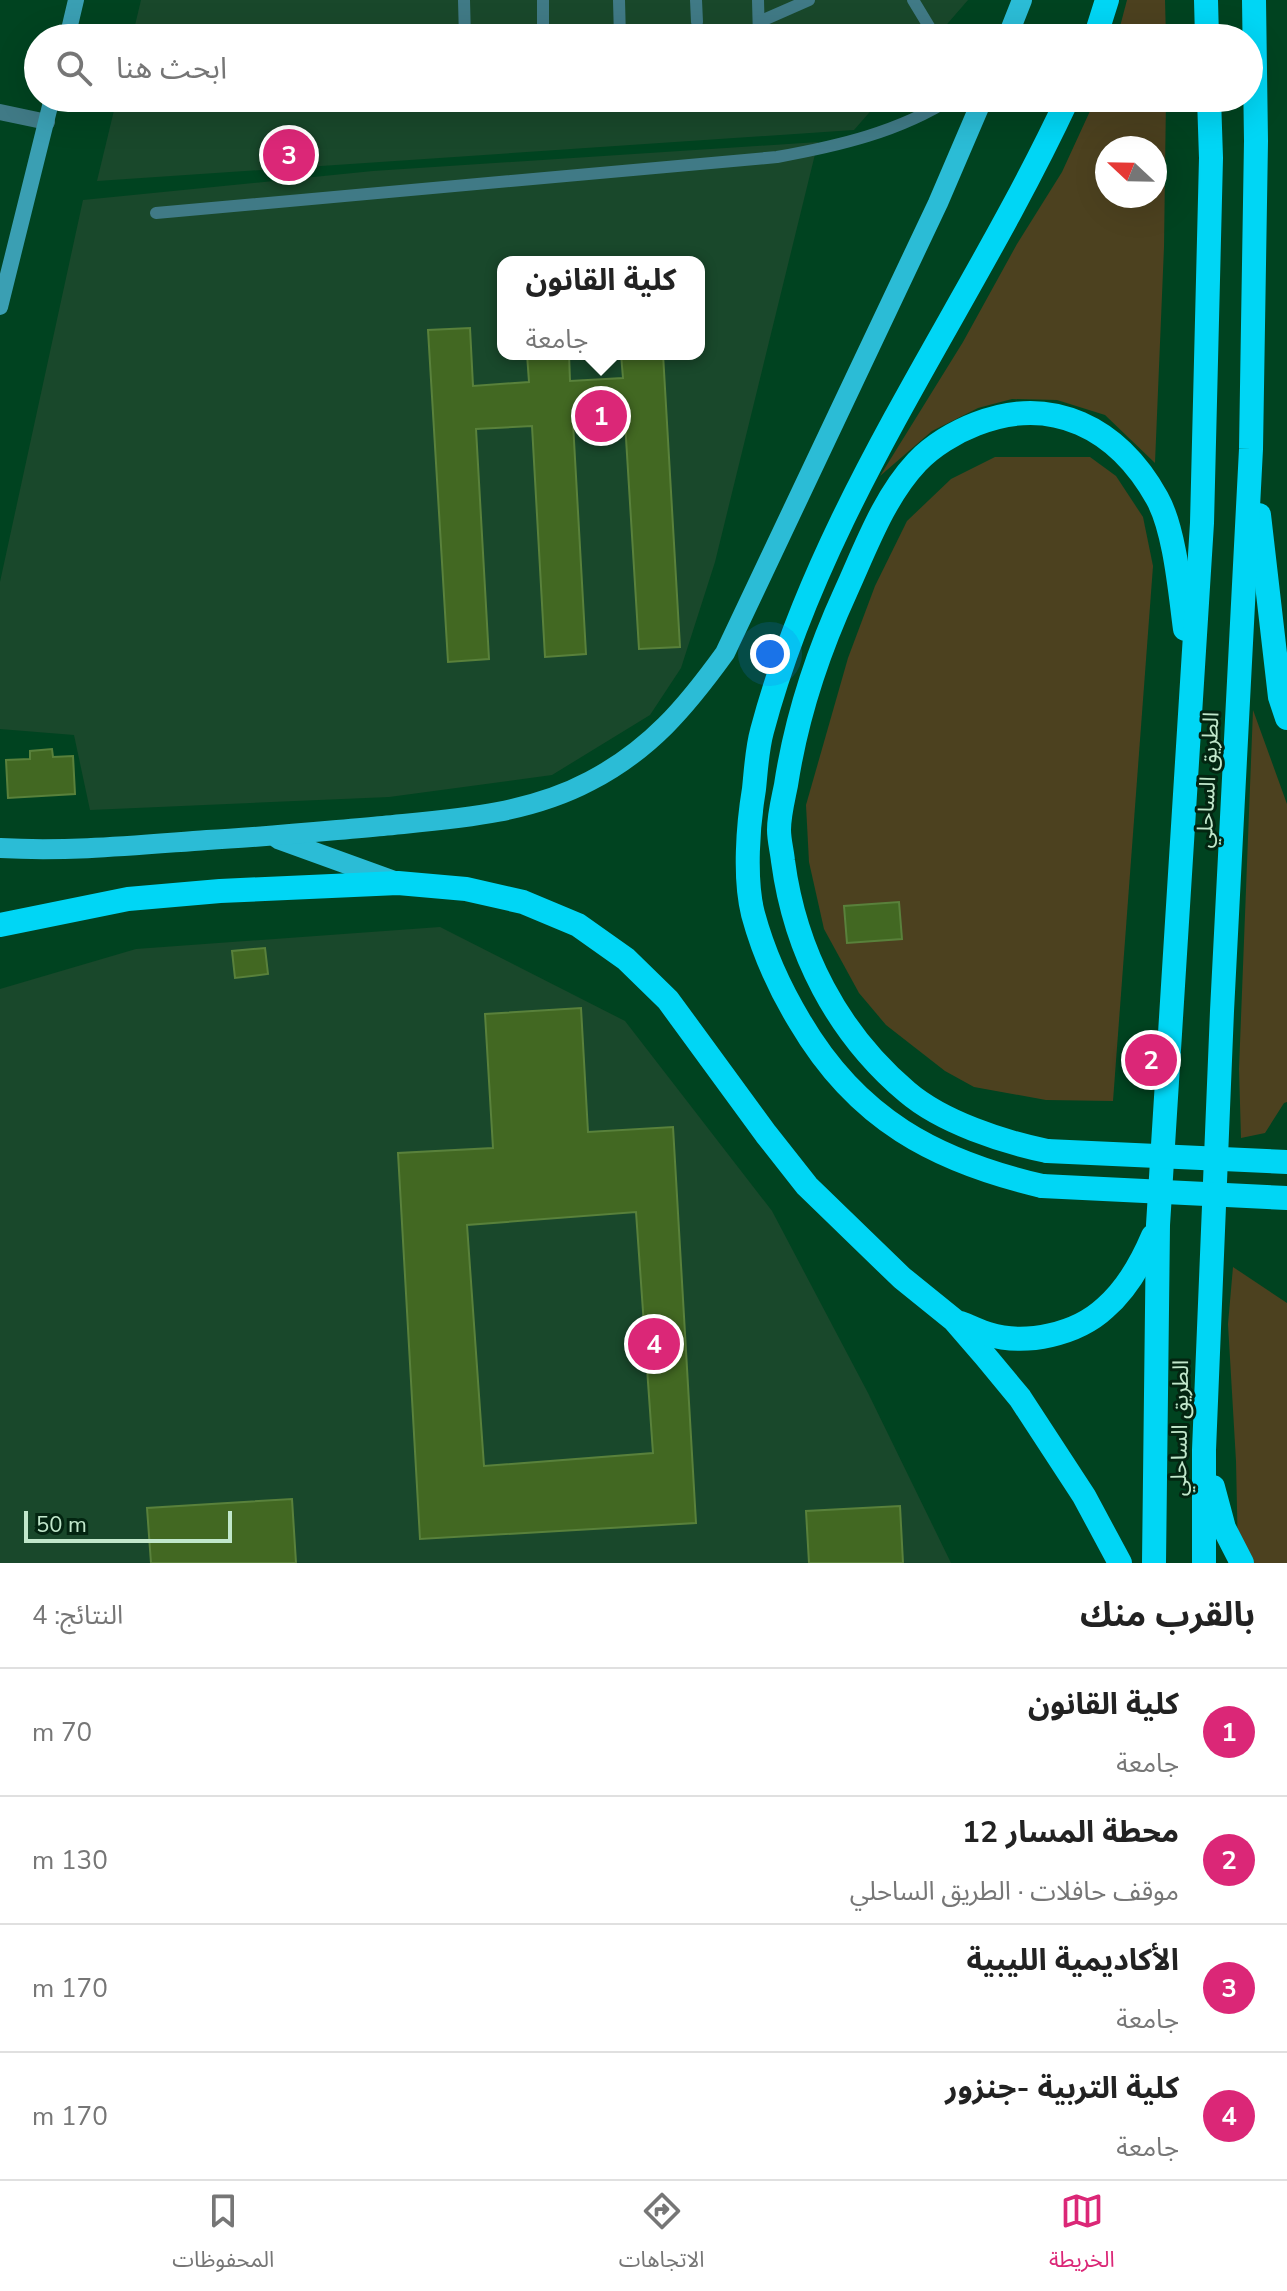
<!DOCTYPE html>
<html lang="ar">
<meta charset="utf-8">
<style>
body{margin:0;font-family:"Nunito Sans","Noto Sans Arabic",sans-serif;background:#f2f2f2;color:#222;direction:rtl}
.compass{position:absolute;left:1095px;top:136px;width:72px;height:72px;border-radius:50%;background:#fff;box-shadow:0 8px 32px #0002;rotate:292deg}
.scale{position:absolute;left:24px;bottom:20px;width:208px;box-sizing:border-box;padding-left:8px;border:4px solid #c1e7cb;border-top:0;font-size:22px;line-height:28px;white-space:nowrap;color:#c1e7cb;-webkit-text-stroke:6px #032511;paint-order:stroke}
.you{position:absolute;left:770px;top:654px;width:28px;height:28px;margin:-20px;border:6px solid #fff;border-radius:50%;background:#1a73e8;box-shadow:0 0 0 12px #1a73e833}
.badge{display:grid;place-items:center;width:52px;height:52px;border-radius:50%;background:#db2777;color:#fff;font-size:26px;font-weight:700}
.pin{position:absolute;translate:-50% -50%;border:4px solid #fff;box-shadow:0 2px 8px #0006}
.popup{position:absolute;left:497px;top:256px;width:208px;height:104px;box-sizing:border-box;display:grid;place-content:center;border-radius:16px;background:#fff;filter:drop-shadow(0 2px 6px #0005);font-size:26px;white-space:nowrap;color:#767676}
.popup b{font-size:30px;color:#222}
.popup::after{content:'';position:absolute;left:50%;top:100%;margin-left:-16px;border:16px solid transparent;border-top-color:#fff}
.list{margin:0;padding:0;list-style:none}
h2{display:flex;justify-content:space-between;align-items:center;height:104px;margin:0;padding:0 32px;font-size:34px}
h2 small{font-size:26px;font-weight:400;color:#767676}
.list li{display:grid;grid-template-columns:52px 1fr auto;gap:24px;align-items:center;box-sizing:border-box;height:128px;padding:0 32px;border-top:2px solid #e0e0e0}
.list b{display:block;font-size:30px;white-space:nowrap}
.list p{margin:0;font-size:26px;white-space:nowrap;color:#767676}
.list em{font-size:26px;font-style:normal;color:#767676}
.icon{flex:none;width:44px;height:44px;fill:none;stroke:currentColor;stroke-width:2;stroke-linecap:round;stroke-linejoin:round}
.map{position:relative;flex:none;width:1287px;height:1563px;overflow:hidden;direction:ltr}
.search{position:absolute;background:#fff;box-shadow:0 8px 32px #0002;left:24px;right:24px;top:24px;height:88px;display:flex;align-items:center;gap:20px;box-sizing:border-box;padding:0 28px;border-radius:44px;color:#767676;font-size:30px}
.sheet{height:616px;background:#fff}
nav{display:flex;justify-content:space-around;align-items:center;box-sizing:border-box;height:112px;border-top:2px solid #e0e0e0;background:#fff;font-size:22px;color:#767676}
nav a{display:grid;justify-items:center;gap:4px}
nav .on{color:#db2777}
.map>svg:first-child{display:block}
.built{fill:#19482b;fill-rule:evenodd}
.green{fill:#4c411f;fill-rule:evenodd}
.building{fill:#426822;stroke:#59813b;stroke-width:2;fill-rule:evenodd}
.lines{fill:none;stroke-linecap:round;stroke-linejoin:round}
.lane{stroke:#407a86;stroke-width:12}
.street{stroke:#407a86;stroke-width:16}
.secondary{stroke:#3a9fb3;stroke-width:16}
.primary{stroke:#2bbcd6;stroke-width:20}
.highway{stroke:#00d6f5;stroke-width:24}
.highway-bridge{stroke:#00d6f5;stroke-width:24}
.labels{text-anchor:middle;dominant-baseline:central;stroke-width:6;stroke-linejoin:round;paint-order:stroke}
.street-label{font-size:22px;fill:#c1e7cb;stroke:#032511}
</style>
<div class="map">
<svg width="1287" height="1563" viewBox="0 0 1287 1563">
<rect width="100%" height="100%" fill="#004320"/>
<g class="built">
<path d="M141 0H968L935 38H132Z"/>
<path d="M117 98H882L854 130 97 181Z"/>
<path d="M818 142 715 562 681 668 650 715 552 775 389 797 90 810 74 735 0 729V582L83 200 373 171ZM503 262H699V354H503Z"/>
<path d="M440 927 625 1021 772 1211 868 1393 951 1563H0V989L136 949Z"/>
</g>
<g class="green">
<path d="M1127 0H1165L1166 38H1117Z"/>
<path d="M1096 98H1166L1164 247 1155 463 1105 415 1057 400 1012 399 978 408 932 431 880 476 963 342 1017 244 1062 172ZM1155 148V196H1107V148Z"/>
<path d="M995 457H1090L1116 476 1143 517 1153 566 1113 1101 1046 1100 974 1087 945 1071 886 1025 859 993 824 929 809 862 806 805 848 658 875 586 907 521 951 479Z"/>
<path d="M1253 710 1287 804V1102L1284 1103 1265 1133 1241 1138 1239 1069Z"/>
<path d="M1233 1267 1287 1303V1563H1245L1238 1555 1236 1461 1228 1324Z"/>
</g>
<g class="building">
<path d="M470 328 473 386 529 382 527 354H569L570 381 623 378 621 354H663L680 647 639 649 625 422 573 423 586 654 545 657 532 426 476 429 489 659 448 662 428 330Z"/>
<path d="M52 749 53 757 73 756 75 794 8 798 6 760 30 759V751Z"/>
<path d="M899 902 902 939 847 943 844 906Z"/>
<path d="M265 948 268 974 235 978 232 951Z"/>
<path d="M581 1008 588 1132 673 1127 696 1523 420 1539 398 1153 493 1148 485 1014ZM636 1212 653 1453 484 1466 467 1225Z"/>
<path d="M292 1499 296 1563H151L147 1508Z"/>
<path d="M900 1506 903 1563H809L806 1511Z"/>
</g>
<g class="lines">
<g class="lane">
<path d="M464 0 465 38"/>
<path d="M543 0V38"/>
<path d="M619 0 620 38"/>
<path d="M696 0 697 22"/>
<path d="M758 0 759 38"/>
<path d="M913 0 936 38"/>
<path d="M759 22 809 0"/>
<path d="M878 38 906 30H931"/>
<path d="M466 98V104"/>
<path d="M156 213 777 157C838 146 899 132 952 98"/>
</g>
<path class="street" d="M0 112 47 122"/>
<g class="secondary">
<path d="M67 38 76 0"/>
<path d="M0 307 52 98"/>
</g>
<g class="primary">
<path d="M1007 38 1022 0"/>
<path d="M278 839 394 881"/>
<path d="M0 848C69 852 138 845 207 840 266 837 324 831 383 826 453 819 526 815 590 781 650 750 686 707 725 653L938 203 983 98"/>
</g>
<g class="highway">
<path d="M1206 0 1207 38"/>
<path d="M1095 38 1107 0"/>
<path d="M1259 515 1280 697 1287 718"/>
<path d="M0 925 128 899 220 891 398 883 466 889 523 902 578 925 626 959 668 1000 766 1134 807 1186 902 1278 954 1320 986 1357 1020 1398 1084 1496 1120 1563"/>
<path d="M1047 1151C1003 1142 942 1122 907 1092 837 1033 795 951 783 861 782 851 779 840 779 830 779 815 783 800 786 785 796 719 818 652 846 591 866 547 884 497 917 462 932 446 955 432 976 424 1052 394 1118 428 1157 498 1175 530 1180 592 1185 629"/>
<path d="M1042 1186C935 1161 857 1119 800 1022 780 989 763 951 753 914 744 878 748 825 754 789 756 770 757 749 762 731 823 501 969 311 1068 98"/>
<path d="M960 1323C969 1326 979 1331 988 1334 1026 1346 1077 1334 1105 1308 1127 1289 1142 1262 1153 1236"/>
<path d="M1213 1487 1224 1528 1242 1563"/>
<path d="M1154 1563 1158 1225 1202 523 1211 158 1209 98"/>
<path d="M1204 1563V1450L1222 1011 1251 449 1256 141 1254 0"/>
</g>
<g class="highway-bridge">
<path d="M1047 1151 1287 1162"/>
<path d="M1042 1186 1287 1198"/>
</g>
</g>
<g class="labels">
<g class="street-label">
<text transform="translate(1208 780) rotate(-87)">الطريق الساحلي</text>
<text transform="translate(1180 1428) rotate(-89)">الطريق الساحلي</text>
</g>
</g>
</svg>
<svg class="compass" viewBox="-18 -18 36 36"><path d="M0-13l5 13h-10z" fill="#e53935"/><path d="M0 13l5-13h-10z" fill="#767676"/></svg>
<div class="scale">50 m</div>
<div class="you"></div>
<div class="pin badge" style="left:601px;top:416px">1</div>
<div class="popup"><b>كلية القانون</b>جامعة</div>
<div class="pin badge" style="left:1151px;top:1060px">2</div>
<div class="pin badge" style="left:289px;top:155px">3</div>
<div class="pin badge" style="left:654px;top:1344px">4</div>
<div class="search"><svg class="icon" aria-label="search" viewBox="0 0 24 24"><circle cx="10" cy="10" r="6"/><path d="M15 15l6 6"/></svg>ابحث هنا</div>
</div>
<section class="sheet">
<h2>بالقرب منك<small>النتائج: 4</small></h2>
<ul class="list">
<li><span class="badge">1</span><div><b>كلية القانون</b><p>جامعة</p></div><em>70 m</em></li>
<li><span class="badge">2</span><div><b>محطة المسار 12</b><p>موقف حافلات · الطريق الساحلي</p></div><em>130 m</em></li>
<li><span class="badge">3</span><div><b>الأكاديمية الليبية</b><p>جامعة</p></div><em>170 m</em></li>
<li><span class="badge">4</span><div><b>كلية التربية -جنزور</b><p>جامعة</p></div><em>170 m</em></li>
</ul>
</section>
<nav>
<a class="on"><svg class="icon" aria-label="map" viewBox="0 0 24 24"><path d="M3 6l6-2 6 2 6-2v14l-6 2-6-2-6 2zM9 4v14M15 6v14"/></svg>الخريطة</a>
<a><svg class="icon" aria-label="directions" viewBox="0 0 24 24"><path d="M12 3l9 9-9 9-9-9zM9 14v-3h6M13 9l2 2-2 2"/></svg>الاتجاهات</a>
<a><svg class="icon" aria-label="saved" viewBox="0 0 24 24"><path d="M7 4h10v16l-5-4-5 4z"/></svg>المحفوظات</a>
</nav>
